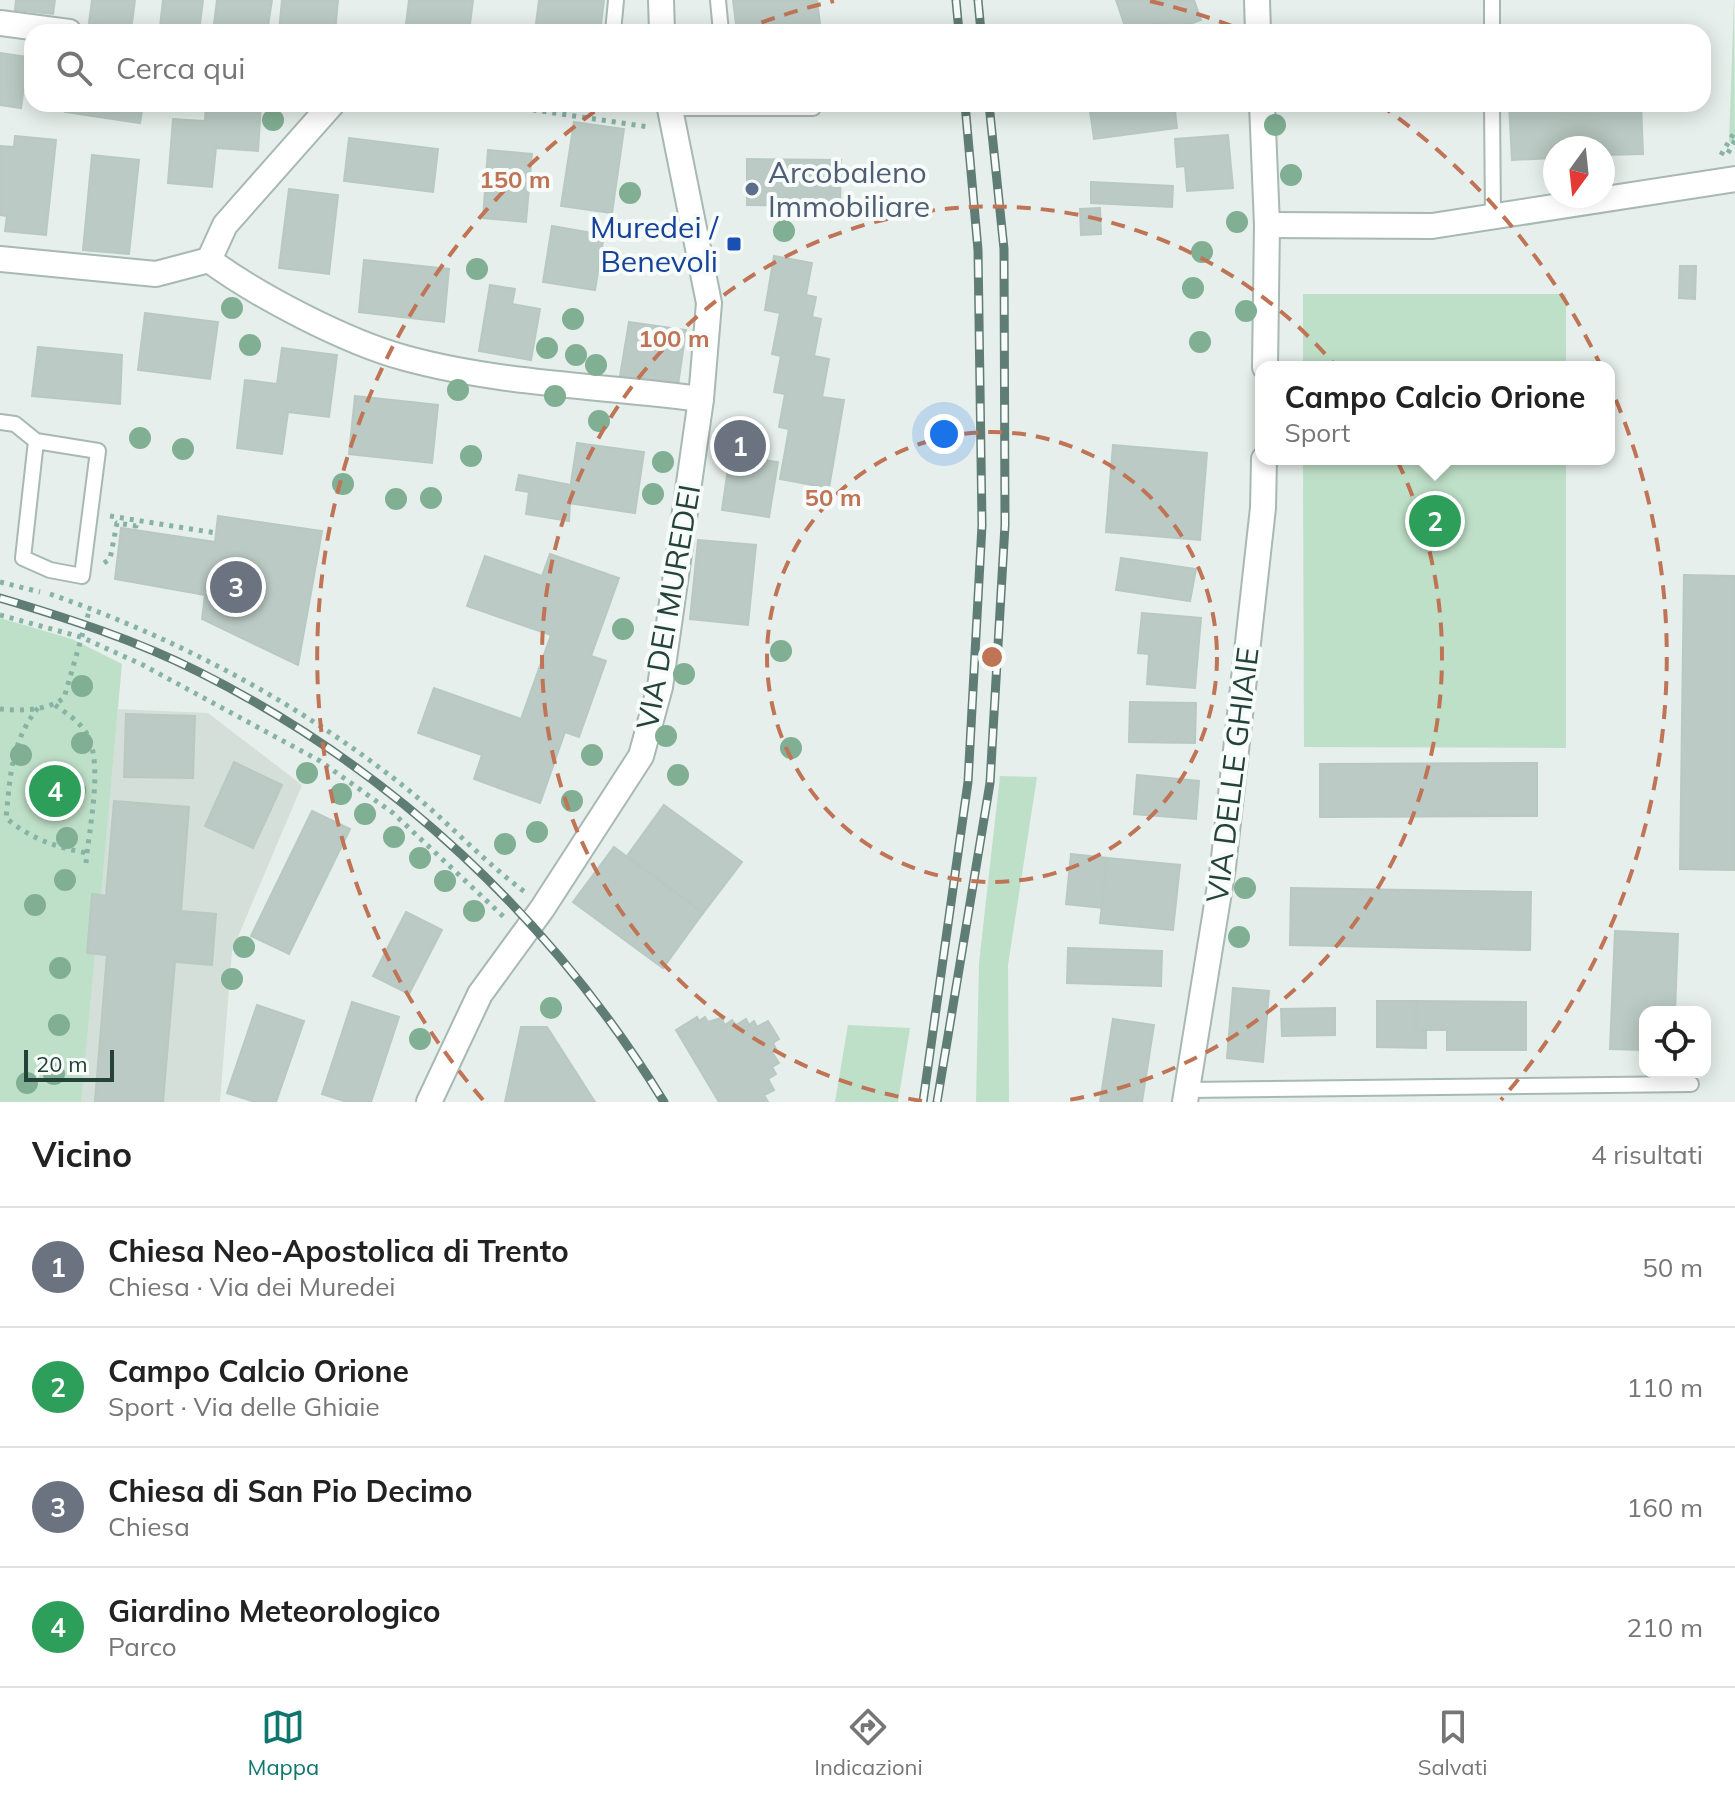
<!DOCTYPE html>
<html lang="it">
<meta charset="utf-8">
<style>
body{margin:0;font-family:Mulish,sans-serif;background:#f6f6f6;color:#222}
.controls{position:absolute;right:24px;bottom:24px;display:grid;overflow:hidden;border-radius:16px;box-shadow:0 4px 20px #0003}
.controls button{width:72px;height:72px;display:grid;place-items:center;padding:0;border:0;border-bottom:2px solid #e0e0e0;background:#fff;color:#222;font:40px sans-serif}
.compass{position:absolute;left:1543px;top:136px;width:72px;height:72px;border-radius:50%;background:#fff;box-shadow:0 4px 20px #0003;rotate:195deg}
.scale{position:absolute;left:24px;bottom:20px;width:90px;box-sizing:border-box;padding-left:8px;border:4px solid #24423a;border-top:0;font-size:22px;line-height:28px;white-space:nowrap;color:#24423a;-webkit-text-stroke:6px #f7fbf9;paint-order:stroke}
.you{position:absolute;left:944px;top:434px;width:28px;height:28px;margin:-20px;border:6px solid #fff;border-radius:50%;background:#1a73e8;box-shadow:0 0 0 12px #1a73e833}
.badge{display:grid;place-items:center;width:52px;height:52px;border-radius:50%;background:#0f766e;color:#fff;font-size:26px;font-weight:700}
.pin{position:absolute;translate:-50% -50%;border:4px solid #fff;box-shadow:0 2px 8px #0006}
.popup{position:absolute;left:1255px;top:361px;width:360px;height:104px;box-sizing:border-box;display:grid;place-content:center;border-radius:16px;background:#fff;filter:drop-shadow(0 2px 6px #0005);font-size:26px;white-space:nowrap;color:#767676}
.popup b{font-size:30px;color:#222}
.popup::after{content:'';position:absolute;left:50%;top:100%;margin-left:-16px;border:16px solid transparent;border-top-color:#fff}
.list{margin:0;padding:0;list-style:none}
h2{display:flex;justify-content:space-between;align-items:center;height:104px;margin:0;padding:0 32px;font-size:34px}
h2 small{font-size:26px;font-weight:400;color:#767676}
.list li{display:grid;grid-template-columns:52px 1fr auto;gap:24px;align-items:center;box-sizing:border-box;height:120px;padding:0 32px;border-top:2px solid #e0e0e0}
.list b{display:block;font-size:30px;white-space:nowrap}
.list p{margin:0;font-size:26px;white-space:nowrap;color:#767676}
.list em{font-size:26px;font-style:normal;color:#767676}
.icon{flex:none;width:44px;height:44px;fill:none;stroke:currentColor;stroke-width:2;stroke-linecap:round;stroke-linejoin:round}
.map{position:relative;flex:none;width:1735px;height:1102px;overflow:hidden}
.search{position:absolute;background:#fff;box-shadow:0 4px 20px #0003;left:24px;right:24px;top:24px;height:88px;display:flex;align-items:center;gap:20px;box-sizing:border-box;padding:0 28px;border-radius:24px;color:#767676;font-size:30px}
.sheet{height:584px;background:#fff}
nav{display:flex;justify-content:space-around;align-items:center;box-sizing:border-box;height:112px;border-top:2px solid #e0e0e0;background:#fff;font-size:22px;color:#767676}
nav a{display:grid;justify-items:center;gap:4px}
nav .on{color:#0f766e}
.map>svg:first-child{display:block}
.built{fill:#d4dfda}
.green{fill:#bfe0c8}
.building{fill:#bbcac4;stroke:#b8c9c2;stroke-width:2}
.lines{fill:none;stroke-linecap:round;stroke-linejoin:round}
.service-casing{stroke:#a8b8b2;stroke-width:18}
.minor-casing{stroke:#a8b8b2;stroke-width:28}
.tertiary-casing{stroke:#a8b8b2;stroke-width:28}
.path{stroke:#86b3a5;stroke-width:5;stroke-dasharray:4 6;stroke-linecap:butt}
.service{stroke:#fff;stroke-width:14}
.minor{stroke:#fff;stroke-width:24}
.tertiary{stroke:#fff;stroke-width:24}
.rail-casing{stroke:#5f7d75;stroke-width:9}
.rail{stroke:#f7fbf9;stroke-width:6;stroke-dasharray:18;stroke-linecap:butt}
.tree{fill:#80af93}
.ring{fill:none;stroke:#c07456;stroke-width:4;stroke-dasharray:14 10}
.service-dot{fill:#5c6f8a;stroke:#f7fbf9;stroke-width:3}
.transit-dot{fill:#1a4fb4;stroke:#f7fbf9;stroke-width:3}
.labels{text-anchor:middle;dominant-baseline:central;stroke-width:8;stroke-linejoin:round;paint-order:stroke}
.service-label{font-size:30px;fill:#4e5e75;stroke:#f7fbf9;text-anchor:start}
.transit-label{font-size:30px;fill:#164399;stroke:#f7fbf9;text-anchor:end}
.street-label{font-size:30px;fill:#24423a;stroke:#f7fbf9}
.centre{fill:#c07456;stroke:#f7fbf9;stroke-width:4}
.ring-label{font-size:24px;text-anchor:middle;font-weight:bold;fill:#c07456;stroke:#f7fbf9;stroke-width:8;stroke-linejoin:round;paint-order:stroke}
</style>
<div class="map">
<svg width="1735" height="1102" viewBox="0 0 1735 1102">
<rect width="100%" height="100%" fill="#e6efeb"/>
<path class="built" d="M118 709 208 713 302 785 232 951 220 1102H0L103 865Z"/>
<g class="green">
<path d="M1734 0 1735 141 1729 142Z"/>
<rect x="1303" y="294" width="263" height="73"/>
<path d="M1303 459H1566V748L1304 747Z"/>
<path d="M0 618 72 639 122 664 101 895H92L87 953 95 954 81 1102H0Z"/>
<path d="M1000 776 1037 777 1008 965 1009 1102H976L979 963Z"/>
<path d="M848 1025 910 1028 898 1102H835Z"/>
</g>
<g class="building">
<path d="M16 0H55L53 14 15 10Z"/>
<path d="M92 0H135L131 30 89 23Z"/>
<path d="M163 0H203L199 32 160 27Z"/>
<path d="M217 0H272L267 32H213Z"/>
<path d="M282 0H338L335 32H279Z"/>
<path d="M409 0H473L469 32H405Z"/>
<path d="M539 0H604L600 32H535Z"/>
<path d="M733 0H817L821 32H737Z"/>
<path d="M1116 0H1194L1201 20 1168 32 1162 23 1127 32Z"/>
<path d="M0 53 28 57 21 108 0 105Z"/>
<path d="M66 104H143L140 123 65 112Z"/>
<path d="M206 104H261L258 151 216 148 212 187 168 183 173 119 205 121Z"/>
<path d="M1089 104H1188L1189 109 1175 111 1177 128 1094 139Z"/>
<path d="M1509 104H1641L1643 154 1603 155V148H1555V158L1512 160Z"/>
<path d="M574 122 624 129 612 213 561 206Z"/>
<path d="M1228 135 1233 188 1187 191 1185 166 1177 167 1175 139Z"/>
<path d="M15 136 56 140 46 235 5 231 7 216 0 215V146L14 147Z"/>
<path d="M349 138 438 149 433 192 344 181Z"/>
<path d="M488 150 532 154 526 222 483 218Z"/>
<path d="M92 155 139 160 129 254 83 250Z"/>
<path d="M747 159 841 160 840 206 747 205Z"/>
<path d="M1091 182 1173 186 1172 207 1091 203Z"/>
<path d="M289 189 338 195 329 274 279 268Z"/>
<path d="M1100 208 1101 234 1081 235 1080 209Z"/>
<path d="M552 226 604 235 595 290 543 282Z"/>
<path d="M774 256 812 263 806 295 816 297 812 317 821 319 814 356 829 359 822 397 844 400 829 488 780 479 789 429 779 427 785 394 774 392 781 356 772 354 780 313 765 310Z"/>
<path d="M364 260 449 269 444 322 359 312Z"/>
<path d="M1680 266H1696L1695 299 1679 298Z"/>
<path d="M490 285 515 289 512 304 540 309 531 360 479 351Z"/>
<path d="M145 313 218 322 210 379 138 370Z"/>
<path d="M629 322 686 330 678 385 620 376Z"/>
<path d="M38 347 122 355 120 404 32 396Z"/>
<path d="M282 348 337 355 329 417 288 412 282 454 237 448 245 380 277 384Z"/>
<path d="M355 396 438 405 432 463 349 454Z"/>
<path d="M577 443 644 452 635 513 568 503Z"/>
<path d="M1113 445 1207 453 1200 540 1106 532Z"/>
<path d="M730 455 778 462 769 517 722 510Z"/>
<path d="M519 475 571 485 569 521 526 514 529 492 516 490Z"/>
<path d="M218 516 322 531 298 665 202 619 205 595 115 579 121 528 215 542Z"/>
<path d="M698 540 756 545 748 625 690 619Z"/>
<path d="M550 554 619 578 591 656 606 661 591 703 579 737 565 732 540 803 474 779 482 755 418 733 434 688 521 719 551 635 467 606 485 556 542 576Z"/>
<path d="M1121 558 1196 569 1190 601 1116 590Z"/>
<path d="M1684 575 1735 576V870L1680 869Z"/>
<path d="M1142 613 1201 618 1195 688 1147 684 1149 654 1138 653Z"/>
<path d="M1130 702 1196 703 1195 743 1129 742Z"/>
<path d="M126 714 195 716 193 778 124 777Z"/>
<path d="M234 762 282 785 253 848 205 826Z"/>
<path d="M1537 763V816L1320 817V764Z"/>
<path d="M1137 775 1199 781 1196 819 1134 814Z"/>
<path d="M114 801 189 807 181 911 216 914 212 965 175 962 163 1102 95 1101 107 955 87 953 92 894 106 896Z"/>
<path d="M664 805 742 862 703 913 627 856Z"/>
<path d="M312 811 350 829 289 954 251 936Z"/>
<path d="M614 847 703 913 663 968 573 902Z"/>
<path d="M1071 854 1107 858 1102 908 1066 904Z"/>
<path d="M1107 858 1180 865 1173 930 1100 923Z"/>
<path d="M1291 888 1531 892 1530 950 1290 945Z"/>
<path d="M406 912 442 930 409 994 373 976Z"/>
<path d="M1615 931 1678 934 1675 1012H1645V1050L1610 1049Z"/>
<path d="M1068 948 1162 951 1161 986 1067 983Z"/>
<path d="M1233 988 1269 991 1263 1062 1227 1058Z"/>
<path d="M1377 1001H1417L1416 1030 1426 1031V1048L1377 1047Z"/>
<path d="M1417 1001 1526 1002V1050H1447V1030H1416Z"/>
<path d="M352 1002 399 1017 371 1102H347L322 1094Z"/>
<path d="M257 1005 304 1021 276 1102H255L227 1093Z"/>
<path d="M1335 1008V1035L1282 1036 1281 1009Z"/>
<path d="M697 1017 699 1021 705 1017 708 1022 721 1018 725 1025 732 1020 736 1025 746 1019 749 1025 754 1021 757 1027 768 1021 779 1039 773 1043 776 1049 772 1052 779 1063 772 1067 776 1074 768 1079 774 1090 764 1095 768 1102H719L676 1030Z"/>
<path d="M1113 1019 1154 1025 1142 1102H1100Z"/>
<path d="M521 1027H547L595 1102H505Z"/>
</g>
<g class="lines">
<defs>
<g id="service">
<path d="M718 0 721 32"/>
<path d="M1492 0V32"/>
<path d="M613 32 616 0"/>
<path d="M1492 104 1493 218"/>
<path d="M669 108H813"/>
<path d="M0 422 15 424 36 441 23 558 50 570 82 576 98 451 36 441"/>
<path d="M1187 1090 1691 1084"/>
</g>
<g id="minor">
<path d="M1257 0 1258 32"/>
<path d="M0 23 69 32"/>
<path d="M1262 104 1267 225 1265 367"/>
<path d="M1267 225 1432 226 1735 179"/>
<path d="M0 259 156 274 209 260"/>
<path d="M209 260C258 296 346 342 405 358 499 384 605 386 701 399"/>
<path d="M209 260 225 225 332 104"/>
<path d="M1185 1102 1223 867 1263 508 1264 459"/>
</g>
<g id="tertiary">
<path d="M661 0 662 32"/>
<path d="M429 1102 480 994 542 909 641 756 660 687 701 399 709 303 669 104"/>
</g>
</defs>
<use href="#service" class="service-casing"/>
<use href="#minor" class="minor-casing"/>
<use href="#tertiary" class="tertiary-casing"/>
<g class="path">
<path d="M493 104 649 127"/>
<path d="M1728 153 1735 140"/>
<path d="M1721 155 1735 131"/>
<path d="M110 516 216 533"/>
<path d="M104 563 110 559 117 523 136 526 137 520"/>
<path d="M0 582 40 592"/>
<path d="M50 594C179 639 299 703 406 788 447 821 483 861 525 892"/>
<path d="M0 615 81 637 143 665 320 761 393 813 505 918"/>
<path d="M55 705C67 714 81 722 88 736 103 767 89 828 86 863"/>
<path d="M38 708C11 741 10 778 6 818 31 839 55 847 87 853"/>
<path d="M0 709C21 711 46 711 64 698L90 608"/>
</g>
<use href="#service" class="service"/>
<use href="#minor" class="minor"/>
<use href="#tertiary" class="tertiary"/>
<defs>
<g id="rail">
<path d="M956 0 959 32"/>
<path d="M978 0 981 32"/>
<path d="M0 598C67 618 136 640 199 672 391 768 552 919 664 1102"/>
<path d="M923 1102 968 782 982 525 978 250 965 104"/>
<path d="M937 1102 990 783 1005 525 1004 249 989 104"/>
</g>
</defs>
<use href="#rail" class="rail-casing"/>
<use href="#rail" class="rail"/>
</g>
<g class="tree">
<circle cx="273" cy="120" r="11"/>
<circle cx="1275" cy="125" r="11"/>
<circle cx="1291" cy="175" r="11"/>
<circle cx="630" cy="193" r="11"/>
<circle cx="1237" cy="222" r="11"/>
<circle cx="784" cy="231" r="11"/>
<circle cx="1202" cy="252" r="11"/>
<circle cx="477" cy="269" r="11"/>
<circle cx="1193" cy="288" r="11"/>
<circle cx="232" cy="308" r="11"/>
<circle cx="1246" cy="311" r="11"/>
<circle cx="573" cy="319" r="11"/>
<circle cx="1200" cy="342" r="11"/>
<circle cx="250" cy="345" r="11"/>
<circle cx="547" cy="348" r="11"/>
<circle cx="576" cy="355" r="11"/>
<circle cx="596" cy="365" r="11"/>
<circle cx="458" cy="390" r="11"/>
<circle cx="555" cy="396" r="11"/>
<circle cx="599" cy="421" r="11"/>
<circle cx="140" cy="438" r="11"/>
<circle cx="183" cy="449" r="11"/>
<circle cx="471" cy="456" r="11"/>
<circle cx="663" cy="462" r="11"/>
<circle cx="343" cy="484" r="11"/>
<circle cx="653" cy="494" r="11"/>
<circle cx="431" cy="498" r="11"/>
<circle cx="396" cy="499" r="11"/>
<circle cx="623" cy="629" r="11"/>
<circle cx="781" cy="651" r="11"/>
<circle cx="684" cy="674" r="11"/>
<circle cx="82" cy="686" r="11"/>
<circle cx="666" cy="736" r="11"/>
<circle cx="82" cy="743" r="11"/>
<circle cx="791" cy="748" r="11"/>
<circle cx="21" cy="755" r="11"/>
<circle cx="592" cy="755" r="11"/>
<circle cx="307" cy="773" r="11"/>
<circle cx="678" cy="775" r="11"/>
<circle cx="75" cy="790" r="11"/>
<circle cx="341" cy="794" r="11"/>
<circle cx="572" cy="801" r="11"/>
<circle cx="365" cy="814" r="11"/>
<circle cx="537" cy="832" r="11"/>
<circle cx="394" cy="837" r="11"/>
<circle cx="67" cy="838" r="11"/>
<circle cx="505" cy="844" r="11"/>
<circle cx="420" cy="858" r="11"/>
<circle cx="65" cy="880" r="11"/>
<circle cx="445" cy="881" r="11"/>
<circle cx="1245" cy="888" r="11"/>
<circle cx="35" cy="905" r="11"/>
<circle cx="474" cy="911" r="11"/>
<circle cx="1239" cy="937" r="11"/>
<circle cx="244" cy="947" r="11"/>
<circle cx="60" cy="968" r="11"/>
<circle cx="232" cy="979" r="11"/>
<circle cx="551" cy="1008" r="11"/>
<circle cx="59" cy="1025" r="11"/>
<circle cx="420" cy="1039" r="11"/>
<circle cx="54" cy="1074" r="11"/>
<circle cx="27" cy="1083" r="11"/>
</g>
<g class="ring">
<circle cx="992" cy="657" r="225"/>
<path d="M922 1101A450 450 0 1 1 1062 1101"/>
<path d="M483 1100A675 675 0 0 1 605 104M739 31A675 675 0 0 1 834 1M1150 1A675 675 0 0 1 1245 31M1379 104A675 675 0 0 1 1501 1100"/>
</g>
<circle class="service-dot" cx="752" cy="189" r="8"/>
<rect class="transit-dot" x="726" y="236" width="16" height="16" rx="4"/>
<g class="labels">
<g class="service-label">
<text x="768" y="172">Arcobaleno<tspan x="768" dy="34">Immobiliare</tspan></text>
</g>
<g class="transit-label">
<text x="718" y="227">Muredei /<tspan x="718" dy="34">Benevoli</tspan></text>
</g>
<g class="street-label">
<text transform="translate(668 607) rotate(-80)">VIA DEI MUREDEI</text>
<text transform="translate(1232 775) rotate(-83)">VIA DELLE GHIAIE</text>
</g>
</g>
<circle cx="992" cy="657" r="12" class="centre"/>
<g class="ring-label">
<text x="515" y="188">150 m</text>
<text x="674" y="347">100 m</text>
<text x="833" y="506">50 m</text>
</g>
</svg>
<div class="controls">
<button><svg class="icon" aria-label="locate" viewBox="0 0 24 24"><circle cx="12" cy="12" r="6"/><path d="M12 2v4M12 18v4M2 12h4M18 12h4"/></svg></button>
</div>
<svg class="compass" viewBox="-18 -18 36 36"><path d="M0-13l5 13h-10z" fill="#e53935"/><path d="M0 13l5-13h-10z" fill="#767676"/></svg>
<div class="scale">20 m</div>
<div class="you"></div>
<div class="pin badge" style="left:740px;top:446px;background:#6b7280">1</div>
<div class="pin badge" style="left:1435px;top:521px;background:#2e9e5b">2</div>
<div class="popup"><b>Campo Calcio Orione</b>Sport</div>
<div class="pin badge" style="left:236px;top:587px;background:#6b7280">3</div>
<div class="pin badge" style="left:55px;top:791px;background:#2e9e5b">4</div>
<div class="search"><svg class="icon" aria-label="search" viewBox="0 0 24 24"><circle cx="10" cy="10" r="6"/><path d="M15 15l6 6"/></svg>Cerca qui</div>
</div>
<section class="sheet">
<h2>Vicino<small>4 risultati</small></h2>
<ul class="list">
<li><span class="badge" style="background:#6b7280">1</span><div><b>Chiesa Neo-Apostolica di Trento</b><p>Chiesa · Via dei Muredei</p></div><em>50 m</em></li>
<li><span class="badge" style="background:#2e9e5b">2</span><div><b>Campo Calcio Orione</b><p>Sport · Via delle Ghiaie</p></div><em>110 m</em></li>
<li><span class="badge" style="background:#6b7280">3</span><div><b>Chiesa di San Pio Decimo</b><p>Chiesa</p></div><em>160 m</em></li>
<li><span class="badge" style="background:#2e9e5b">4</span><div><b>Giardino Meteorologico</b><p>Parco</p></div><em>210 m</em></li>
</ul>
</section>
<nav>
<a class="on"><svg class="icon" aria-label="map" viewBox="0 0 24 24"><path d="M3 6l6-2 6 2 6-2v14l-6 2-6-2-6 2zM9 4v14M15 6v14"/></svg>Mappa</a>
<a><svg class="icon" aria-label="directions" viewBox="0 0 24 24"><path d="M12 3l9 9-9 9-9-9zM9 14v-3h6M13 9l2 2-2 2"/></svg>Indicazioni</a>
<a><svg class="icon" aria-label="saved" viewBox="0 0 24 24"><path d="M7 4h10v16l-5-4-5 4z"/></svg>Salvati</a>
</nav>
